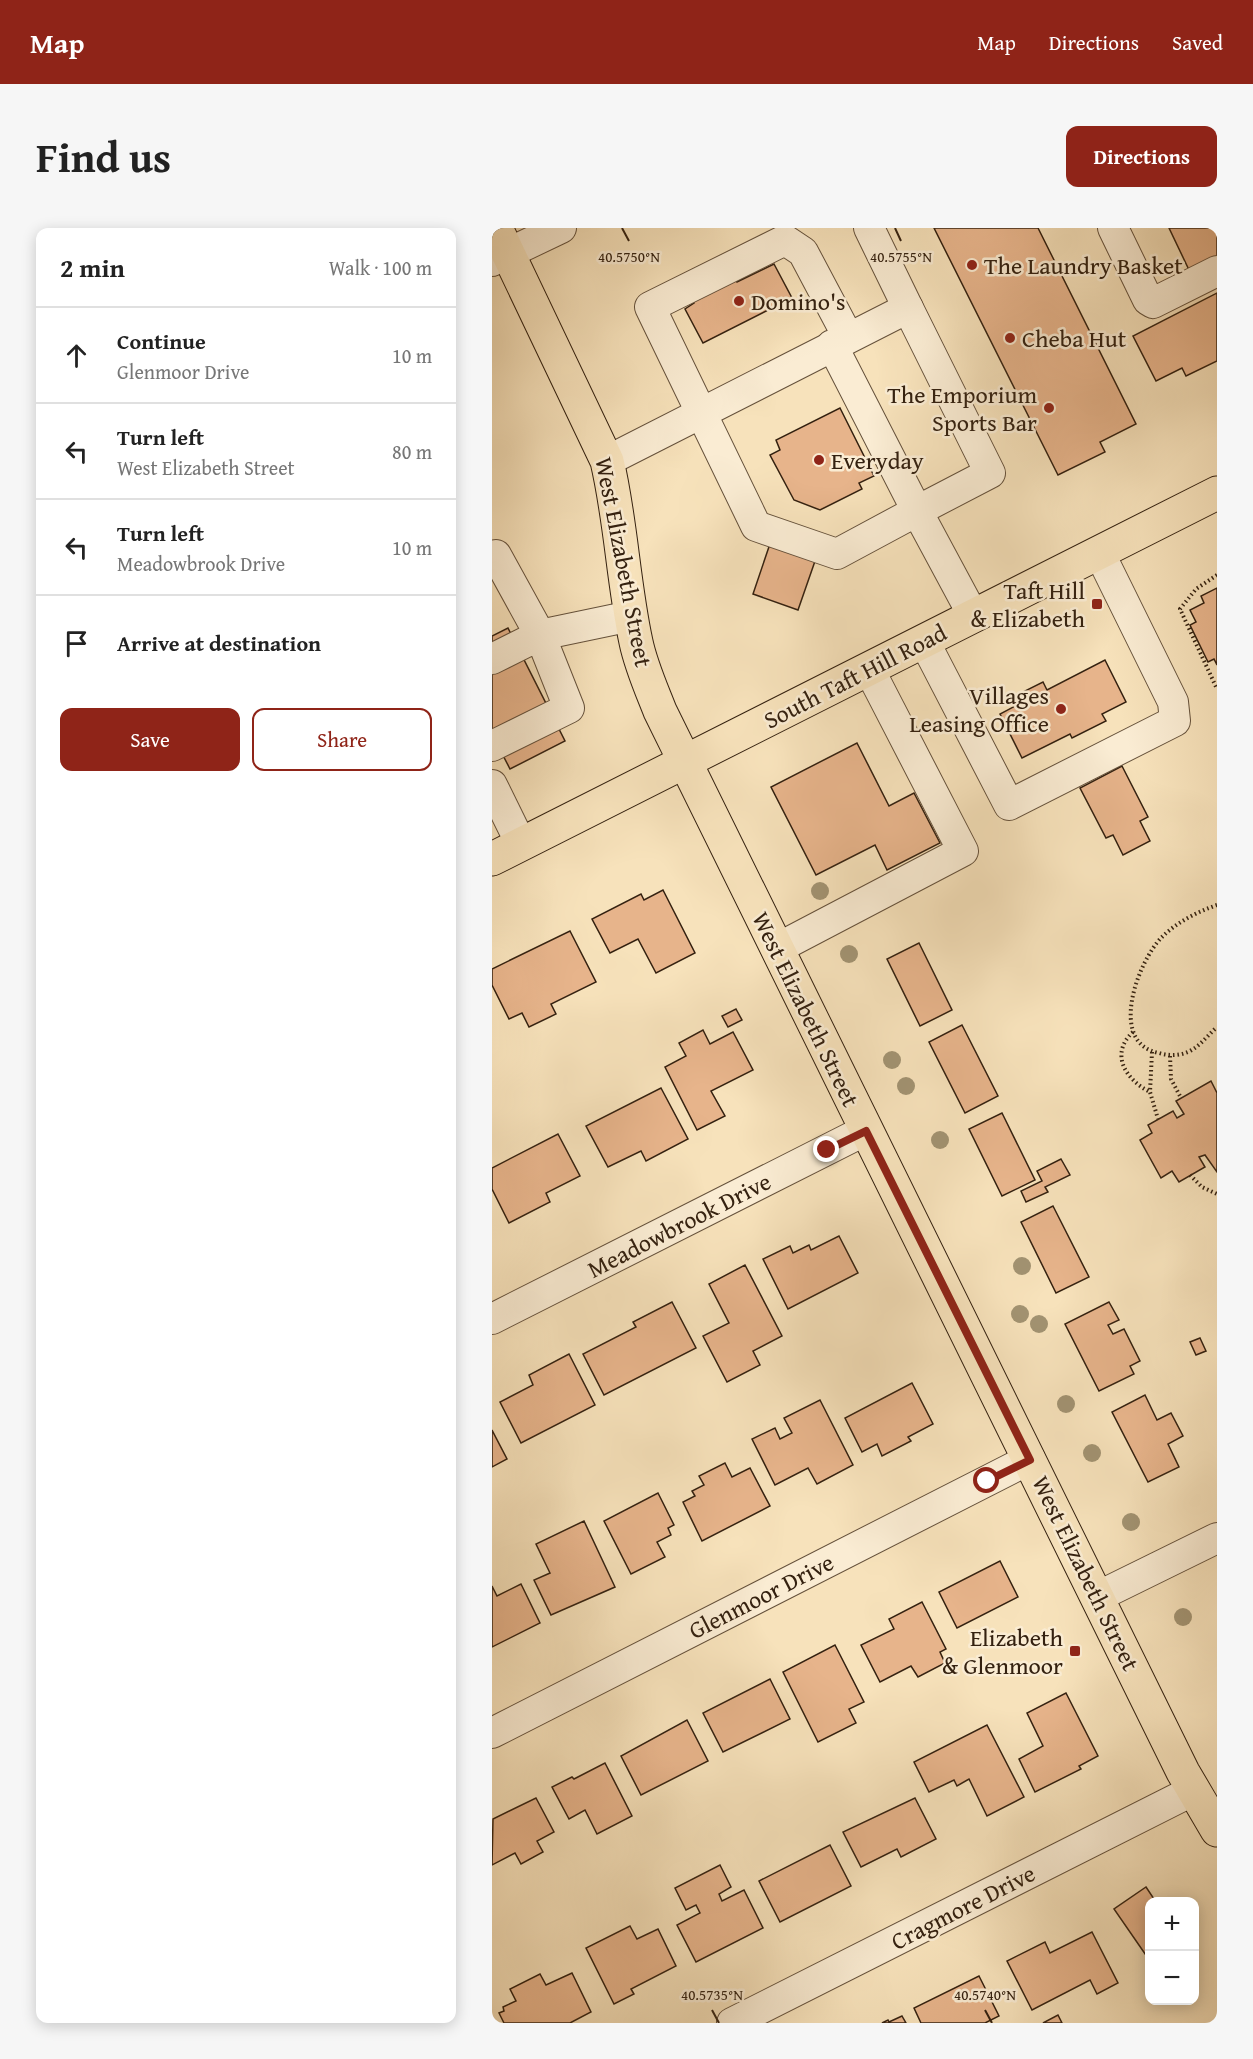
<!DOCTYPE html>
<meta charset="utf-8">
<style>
body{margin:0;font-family:"Gentium Book Plus",serif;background:#f6f6f6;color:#222}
.controls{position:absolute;right:18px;bottom:18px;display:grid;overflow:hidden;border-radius:12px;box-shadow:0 3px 15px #0003}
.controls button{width:54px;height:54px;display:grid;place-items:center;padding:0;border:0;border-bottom:2px solid #e0e0e0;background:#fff;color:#222;font:30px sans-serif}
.stop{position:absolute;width:18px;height:18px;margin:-14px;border:4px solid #8f2418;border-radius:50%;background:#fff}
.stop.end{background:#8f2418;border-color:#fff;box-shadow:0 2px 6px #0008}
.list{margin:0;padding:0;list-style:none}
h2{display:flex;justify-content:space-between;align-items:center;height:78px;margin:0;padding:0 24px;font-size:26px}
h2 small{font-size:20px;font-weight:400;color:#767676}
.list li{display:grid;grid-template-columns:39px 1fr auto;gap:18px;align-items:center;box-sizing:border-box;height:96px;padding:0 24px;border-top:2px solid #e0e0e0}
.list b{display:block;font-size:22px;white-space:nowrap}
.list p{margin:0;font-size:20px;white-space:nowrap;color:#767676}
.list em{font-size:20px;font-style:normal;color:#767676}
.actions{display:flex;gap:12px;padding:18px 24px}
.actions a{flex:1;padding:14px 0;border:2px solid #8f2418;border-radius:12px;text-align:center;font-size:21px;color:#8f2418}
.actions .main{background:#8f2418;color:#fff}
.icon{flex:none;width:33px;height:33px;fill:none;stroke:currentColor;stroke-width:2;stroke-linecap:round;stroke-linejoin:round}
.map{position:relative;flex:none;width:725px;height:1795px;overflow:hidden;border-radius:12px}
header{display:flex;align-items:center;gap:36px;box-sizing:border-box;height:84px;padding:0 30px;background:#8f2418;color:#fff}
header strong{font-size:28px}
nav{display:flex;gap:33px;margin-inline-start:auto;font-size:21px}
.intro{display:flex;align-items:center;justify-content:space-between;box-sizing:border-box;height:144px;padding:0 36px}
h1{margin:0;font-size:42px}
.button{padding:15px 27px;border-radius:12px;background:#8f2418;color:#fff;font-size:21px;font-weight:700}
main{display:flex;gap:36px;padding:0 36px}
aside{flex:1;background:#fff;border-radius:12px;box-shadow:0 3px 15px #0003}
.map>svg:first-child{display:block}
.building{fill:#e7b48b;stroke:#342110;stroke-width:1.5}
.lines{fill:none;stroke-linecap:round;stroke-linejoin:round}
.minor-casing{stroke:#65513b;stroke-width:32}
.major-casing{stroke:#342110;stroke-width:35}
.path{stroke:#342110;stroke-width:4;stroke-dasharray:1.5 3;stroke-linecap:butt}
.minor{stroke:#faecd3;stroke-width:30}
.major{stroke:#f7e2bb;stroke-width:33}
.tree{fill:#a29372}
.route{stroke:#8f2418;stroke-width:8}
.ticks{fill:none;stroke:#342110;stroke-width:2}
.poi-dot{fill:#8f2418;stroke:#faecd3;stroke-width:2}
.labels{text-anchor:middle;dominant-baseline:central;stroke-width:5;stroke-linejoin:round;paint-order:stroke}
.poi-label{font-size:24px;fill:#342110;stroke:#faecd3;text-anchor:start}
.street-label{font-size:24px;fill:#342110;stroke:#faecd3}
.ticks-label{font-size:15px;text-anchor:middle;fill:#342110;stroke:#faecd3;stroke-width:5;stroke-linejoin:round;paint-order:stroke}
</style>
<header>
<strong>Map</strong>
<nav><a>Map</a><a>Directions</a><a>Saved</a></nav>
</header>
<div class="intro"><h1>Find us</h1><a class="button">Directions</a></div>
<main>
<aside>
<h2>2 min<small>Walk · 100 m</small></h2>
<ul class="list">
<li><svg class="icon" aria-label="ahead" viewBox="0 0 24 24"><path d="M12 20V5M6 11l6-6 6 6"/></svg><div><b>Continue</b><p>Glenmoor Drive</p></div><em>10 m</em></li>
<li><svg class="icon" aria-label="left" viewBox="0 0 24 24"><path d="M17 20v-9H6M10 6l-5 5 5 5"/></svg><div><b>Turn left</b><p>West Elizabeth Street</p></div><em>80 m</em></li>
<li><svg class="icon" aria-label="left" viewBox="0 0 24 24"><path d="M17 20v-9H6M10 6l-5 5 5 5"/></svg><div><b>Turn left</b><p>Meadowbrook Drive</p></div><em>10 m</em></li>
<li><svg class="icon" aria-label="arrive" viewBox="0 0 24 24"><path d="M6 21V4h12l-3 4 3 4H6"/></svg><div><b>Arrive at destination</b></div></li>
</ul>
<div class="actions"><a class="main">Save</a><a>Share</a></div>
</aside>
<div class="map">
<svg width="725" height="1795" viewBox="0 0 725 1795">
<rect width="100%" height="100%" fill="#f7e2bb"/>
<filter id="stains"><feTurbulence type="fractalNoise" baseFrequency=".00333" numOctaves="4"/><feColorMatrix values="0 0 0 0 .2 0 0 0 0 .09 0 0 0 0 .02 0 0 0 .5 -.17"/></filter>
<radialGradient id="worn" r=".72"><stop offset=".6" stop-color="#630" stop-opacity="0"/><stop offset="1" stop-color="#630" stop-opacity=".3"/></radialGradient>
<g class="building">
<path d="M442 0H546L644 196 608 214 613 224 566 247Z"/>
<path d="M677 0H725V30L698 44Z"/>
<path d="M282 36 300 70 211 115 193 81 202 75 199 69 242 48 245 54Z"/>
<path d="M725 65V133L694 148 690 140 664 153 641 108Z"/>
<path d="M348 180 382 248 367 255 370 261 328 282 302 272 278 227 288 222 284 212Z"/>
<path d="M284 298 330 313 306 382 261 366Z"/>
<path d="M725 360V437L722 431 716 434 698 397 704 394 698 382 712 375 709 368Z"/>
<path d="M16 400 73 513 18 541 0 506V408Z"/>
<path d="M613 432 634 474 610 486 614 493 580 510 578 506 530 530 508 486 527 476 523 468 551 454 555 462Z"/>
<path d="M365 515 397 578 422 565 448 615 395 642 383 617 324 647 279 559Z"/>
<path d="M630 538 656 589 648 593 658 613 631 627 621 607 614 610 588 560Z"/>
<path d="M171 662 203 725 164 745 146 711 118 725 100 691 149 666 152 672Z"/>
<path d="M78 703 104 754 59 776 64 786 37 799 30 785 17 791 0 757V741Z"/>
<path d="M427 715 460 782 428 798 395 731Z"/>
<path d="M244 781 250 792 236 799 230 788Z"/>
<path d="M470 797 506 868 473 885 437 814Z"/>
<path d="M211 802 218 816 241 804 261 842 219 863 233 888 205 902 173 839 194 828 187 815Z"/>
<path d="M719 853 725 865V944L713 927 707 929 713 939 687 954 680 943 669 950 648 912 660 905 656 897 681 883 685 890 692 886 684 873Z"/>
<path d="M169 860 196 911 154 933 149 923 116 939 94 898Z"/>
<path d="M510 885 543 952 510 968 477 901Z"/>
<path d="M66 906 88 948 54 965 58 974 17 995 0 961V940Z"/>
<path d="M569 931 578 947 553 959 556 964 534 974 529 963 550 953 545 943Z"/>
<path d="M561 978 597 1049 564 1065 529 994Z"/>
<path d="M347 1008 366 1045 296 1081 271 1031 298 1018 301 1025 317 1017 319 1022Z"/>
<path d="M253 1037 290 1108 261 1123 268 1137 235 1154 211 1108 237 1095 217 1056Z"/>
<path d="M180 1074 204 1120 112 1167 91 1126 144 1099 141 1094Z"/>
<path d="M617 1074 627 1092 616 1097 621 1106 632 1101 648 1133 638 1138 642 1146 607 1163 573 1096Z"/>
<path d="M708 1110 714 1123 704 1127 698 1114Z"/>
<path d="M77 1126 103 1177 29 1215 8 1174 41 1157 37 1147Z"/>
<path d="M420 1155 441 1196 416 1209 419 1213 390 1228 385 1216 370 1224 353 1190Z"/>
<path d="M653 1167 665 1192 679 1185 691 1208 676 1216 687 1239 656 1254 620 1184Z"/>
<path d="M328 1172 361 1237 325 1256 316 1240 283 1257 260 1211 283 1200 288 1211 300 1205 292 1190Z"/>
<path d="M0 1202 15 1231 0 1239Z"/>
<path d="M233 1235 240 1249 258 1240 278 1278 210 1313 191 1274 203 1268 200 1263 212 1257 207 1248Z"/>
<path d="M166 1265 182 1297 176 1300 179 1307 165 1314 173 1329 139 1346 112 1293Z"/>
<path d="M92 1293 123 1359 59 1387 42 1352 58 1345 44 1316Z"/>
<path d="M508 1333 526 1369 465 1400 447 1364Z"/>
<path d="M29 1356 48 1395 0 1419V1358L5 1368Z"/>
<path d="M430 1374 454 1421 448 1424 453 1435 426 1449 419 1438 388 1454 369 1417 402 1401 397 1391Z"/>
<path d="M343 1417 372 1474 357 1481 364 1495 326 1514 291 1444Z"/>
<path d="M278 1451 298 1491 231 1524 211 1485Z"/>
<path d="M574 1465 606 1528 587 1538 589 1541 543 1564 527 1531 551 1518 535 1485Z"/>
<path d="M195 1492 216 1533 149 1567 129 1528Z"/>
<path d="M495 1497 532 1569 495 1588 477 1551 465 1558 462 1552 437 1564 422 1534Z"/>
<path d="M113 1535 140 1588 105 1606 93 1582 77 1591 60 1559 80 1549 82 1551Z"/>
<path d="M44 1570 62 1604 45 1613 51 1624 29 1636 23 1625 0 1637 1 1591Z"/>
<path d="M423 1570 444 1611 409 1629 405 1621 369 1639 351 1604Z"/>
<path d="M338 1617 359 1658 288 1694 267 1653Z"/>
<path d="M228 1637 239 1659 227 1666 230 1673 252 1662 271 1700 204 1734 185 1697 208 1685 204 1677 194 1682 183 1660Z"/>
<path d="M654 1659 664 1674H658V1733L622 1681Z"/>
<path d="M138 1698 145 1711 166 1701 184 1738 139 1761 142 1766 122 1776 94 1720Z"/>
<path d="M600 1704 626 1755 605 1766 598 1752 540 1782 515 1733 553 1714 558 1725Z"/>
<path d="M80 1745 99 1784 78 1795H12L7 1785 12 1783 11 1779 24 1773 18 1761 48 1746 54 1757Z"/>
<path d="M487 1748 507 1788 493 1795H429L422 1780Z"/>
<path d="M566 1787 570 1795H551Z"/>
<path d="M410 1788 414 1795H390L396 1792 397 1794Z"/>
</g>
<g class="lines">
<defs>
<g id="minor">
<path d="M621 0 656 72 661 75 725 43"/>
<path d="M0 33 69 0"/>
<path d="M356 109 311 24 293 12 158 79 264 298 345 326 425 283 482 389"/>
<path d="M340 117 425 283 498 245 416 80"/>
<path d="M115 233 416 80 377 0"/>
<path d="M0 329 4 327 48 407 139 388"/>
<path d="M432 413 517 577 683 493 681 474 607 324"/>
<path d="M0 431 48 407 77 480 0 518"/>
<path d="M0 557 29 616"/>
<path d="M286 720 471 623 377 441"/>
<path d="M0 1091 374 902"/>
<path d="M605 1369 725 1310"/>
<path d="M0 1505 538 1231"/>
<path d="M240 1795 702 1562"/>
</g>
<g id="major">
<path d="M4 0 115 233C129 292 131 354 144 414 149 438 159 460 168 483L691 1544 725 1602"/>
<path d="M0 631 725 265"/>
</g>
</defs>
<use href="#minor" class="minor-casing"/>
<use href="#major" class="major-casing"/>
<g class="path">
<path d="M725 347 704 361 688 381 725 461"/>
<path d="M725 677C705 684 685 694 670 709 646 733 615 815 667 825 677 828 688 828 698 823 709 817 716 807 725 799"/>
<path d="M641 804C617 826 634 852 658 864"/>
<path d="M660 824 658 864 666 891"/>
<path d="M678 828 679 851 689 870"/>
<path d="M698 947 710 959 725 966"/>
</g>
<use href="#minor" class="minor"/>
<use href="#major" class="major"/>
</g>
<g class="tree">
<circle cx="328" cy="663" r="9"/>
<circle cx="357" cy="726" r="9"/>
<circle cx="400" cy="832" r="9"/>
<circle cx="414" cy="858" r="9"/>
<circle cx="448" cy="912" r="9"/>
<circle cx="530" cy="1038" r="9"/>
<circle cx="528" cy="1086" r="9"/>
<circle cx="547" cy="1096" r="9"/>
<circle cx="574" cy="1176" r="9"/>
<circle cx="600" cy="1225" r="9"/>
<circle cx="639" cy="1294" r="9"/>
<circle cx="691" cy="1389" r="9"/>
</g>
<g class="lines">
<path class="route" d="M335 922 374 903 538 1232 495 1253"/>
</g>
<path class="ticks" d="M130 0 137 13M403 0 409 13M220 1782 227 1795M493 1782 500 1795"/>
<g class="poi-dot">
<circle cx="480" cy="37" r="6"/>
<circle cx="247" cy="73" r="6"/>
<circle cx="518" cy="110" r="6"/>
<circle cx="557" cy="180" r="6"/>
<circle cx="327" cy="232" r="6"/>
<rect x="599" y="370" width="12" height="12" rx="3"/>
<circle cx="569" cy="481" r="6"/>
<rect x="577" y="1417" width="12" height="12" rx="3"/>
</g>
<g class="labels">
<g class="poi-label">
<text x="492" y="37">The Laundry Basket</text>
<text x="259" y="73">Domino's</text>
<text x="530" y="110">Cheba Hut</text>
<text x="545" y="166" text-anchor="end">The Emporium<tspan x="545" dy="28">Sports Bar</tspan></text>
<text x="339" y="232">Everyday</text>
<text x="593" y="362" text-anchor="end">Taft Hill<tspan x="593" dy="28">&amp; Elizabeth</tspan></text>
<text x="557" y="467" text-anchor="end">Villages<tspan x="557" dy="28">Leasing Office</tspan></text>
<text x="571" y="1409" text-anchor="end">Elizabeth<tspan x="571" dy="28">&amp; Glenmoor</tspan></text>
</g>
<g class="street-label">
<text transform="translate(132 334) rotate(79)">West Elizabeth Street</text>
<text transform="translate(363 448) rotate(-27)">South Taft Hill Road</text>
<text transform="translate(314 781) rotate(64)">West Elizabeth Street</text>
<text transform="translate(187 997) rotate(-27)">Meadowbrook Drive</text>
<text transform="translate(594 1345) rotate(64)">West Elizabeth Street</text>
<text transform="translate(269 1368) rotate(-27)">Glenmoor Drive</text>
<text transform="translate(471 1679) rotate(-27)">Cragmore Drive</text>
</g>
</g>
<g class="ticks-label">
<text x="137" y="34">40.5750°N</text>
<text x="409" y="34">40.5755°N</text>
<text x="220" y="1772">40.5735°N</text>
<text x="493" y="1772">40.5740°N</text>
</g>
<rect width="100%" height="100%" filter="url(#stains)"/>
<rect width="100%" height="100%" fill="url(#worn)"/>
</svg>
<div class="controls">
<button>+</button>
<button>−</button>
</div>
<div class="stop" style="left:495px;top:1253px"></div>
<div class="stop end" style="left:335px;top:922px"></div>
</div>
</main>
